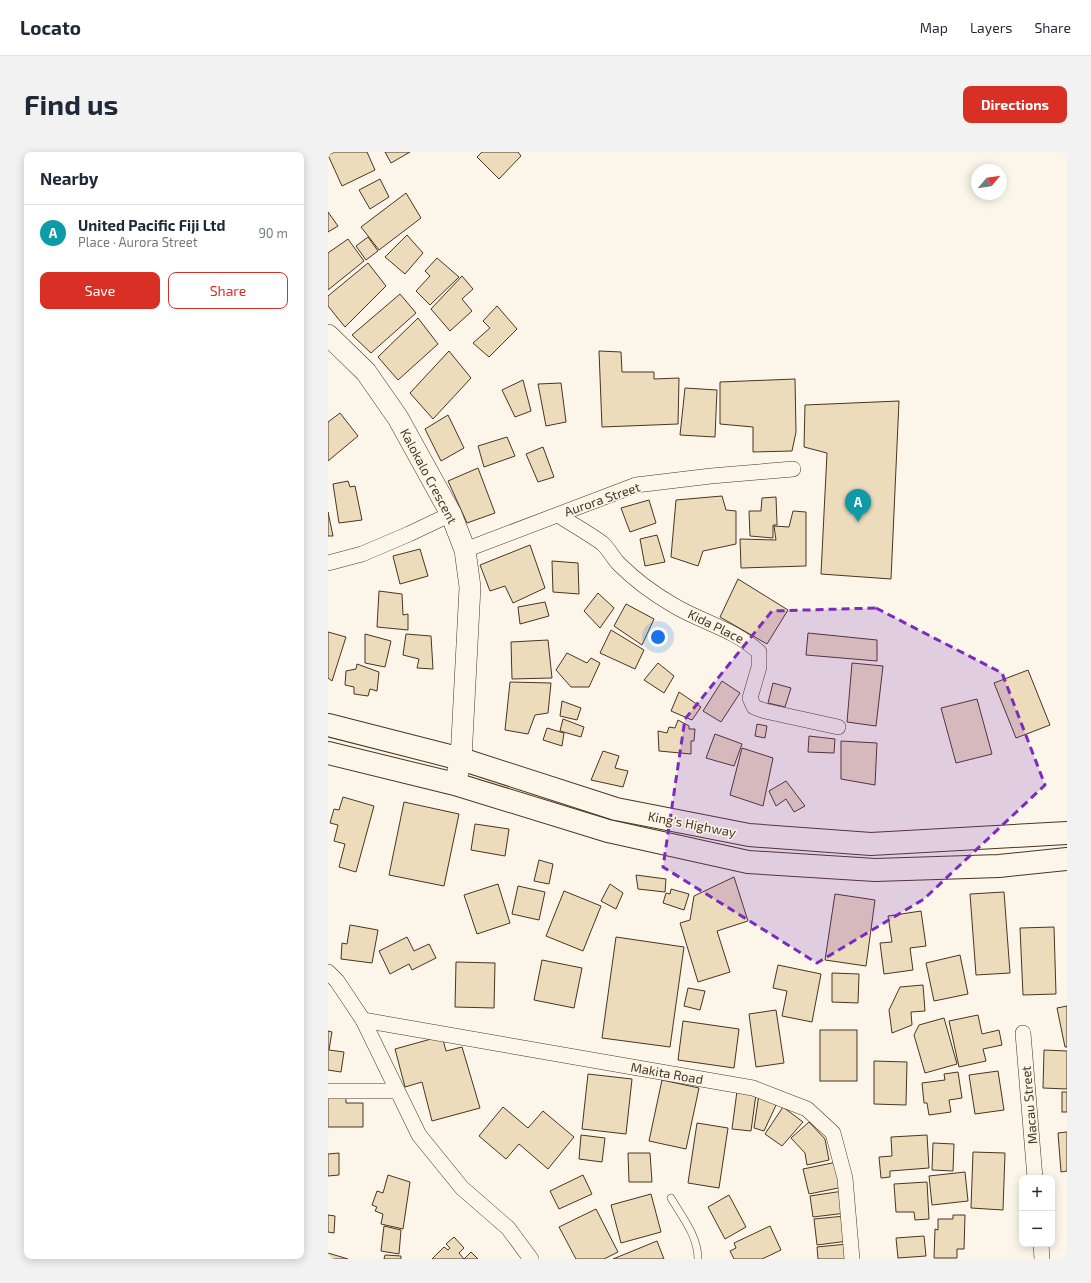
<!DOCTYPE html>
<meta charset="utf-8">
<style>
body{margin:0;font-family:"Exo 2",sans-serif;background:#f2f2f3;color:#1f2937}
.controls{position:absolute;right:12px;bottom:12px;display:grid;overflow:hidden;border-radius:8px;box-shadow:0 2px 10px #0003}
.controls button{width:36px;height:36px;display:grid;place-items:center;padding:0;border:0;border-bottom:1px solid #e0e1e3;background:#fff;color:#1f2937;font:20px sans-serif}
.compass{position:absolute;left:643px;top:12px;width:36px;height:36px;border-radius:50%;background:#fff;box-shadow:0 2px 10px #0003;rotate:61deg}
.you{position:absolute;left:330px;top:485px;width:14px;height:14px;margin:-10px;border:3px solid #fff;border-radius:50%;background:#1a73e8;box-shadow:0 0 0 6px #1a73e833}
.badge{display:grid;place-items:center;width:26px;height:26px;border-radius:50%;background:#d93025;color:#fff;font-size:13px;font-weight:700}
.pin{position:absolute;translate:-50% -33px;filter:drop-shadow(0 1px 2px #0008)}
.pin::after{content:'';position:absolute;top:21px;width:14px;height:12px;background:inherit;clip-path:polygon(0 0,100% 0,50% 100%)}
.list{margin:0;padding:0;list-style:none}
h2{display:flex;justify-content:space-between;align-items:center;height:52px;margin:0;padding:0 16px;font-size:17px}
h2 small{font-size:13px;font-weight:400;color:#747a83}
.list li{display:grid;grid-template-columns:26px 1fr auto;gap:12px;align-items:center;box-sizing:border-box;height:56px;padding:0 16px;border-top:1px solid #e0e1e3}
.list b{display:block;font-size:15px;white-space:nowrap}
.list p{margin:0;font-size:13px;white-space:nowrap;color:#747a83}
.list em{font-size:13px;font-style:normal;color:#747a83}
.actions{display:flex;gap:8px;padding:12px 16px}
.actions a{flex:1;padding:9px 0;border:1px solid #d93025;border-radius:8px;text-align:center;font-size:14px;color:#d93025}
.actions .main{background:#d93025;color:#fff}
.map{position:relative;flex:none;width:739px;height:1107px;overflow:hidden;border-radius:8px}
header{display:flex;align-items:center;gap:24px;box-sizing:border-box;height:56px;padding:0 20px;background:#fff;border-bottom:1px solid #e0e1e3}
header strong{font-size:19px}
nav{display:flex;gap:22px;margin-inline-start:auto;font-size:14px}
.intro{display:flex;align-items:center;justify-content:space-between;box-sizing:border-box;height:96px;padding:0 24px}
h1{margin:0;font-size:28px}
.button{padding:10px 18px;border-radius:8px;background:#d93025;color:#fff;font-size:14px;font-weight:700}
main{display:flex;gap:24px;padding:0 24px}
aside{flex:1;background:#fff;border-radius:8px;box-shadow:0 2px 10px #0003}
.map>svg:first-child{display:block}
.building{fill:#ecdcbc;stroke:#4a3520}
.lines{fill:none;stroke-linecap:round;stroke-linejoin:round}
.lane-casing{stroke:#4a3520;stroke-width:8}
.street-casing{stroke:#4a3520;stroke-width:16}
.secondary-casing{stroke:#4a3520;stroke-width:22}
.highway-casing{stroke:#4a3520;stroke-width:24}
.lane{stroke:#fbf6e9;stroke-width:7}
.street{stroke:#fbf6e9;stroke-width:15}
.secondary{stroke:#fbf6e9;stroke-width:21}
.highway{stroke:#fbf6e9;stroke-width:22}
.marked{fill:#7b2cbf;fill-opacity:0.2;stroke:#7b2cbf;stroke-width:3;stroke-dasharray:8 5;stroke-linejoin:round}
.labels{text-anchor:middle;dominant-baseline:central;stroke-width:3;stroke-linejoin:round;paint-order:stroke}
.street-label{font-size:13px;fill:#4a3520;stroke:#fbf6e9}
</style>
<header>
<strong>Locato</strong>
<nav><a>Map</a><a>Layers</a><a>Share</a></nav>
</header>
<div class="intro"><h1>Find us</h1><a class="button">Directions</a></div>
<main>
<aside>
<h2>Nearby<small></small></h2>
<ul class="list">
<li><span class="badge" style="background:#0f9aa8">A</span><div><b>United Pacific Fiji Ltd</b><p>Place · Aurora Street</p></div><em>90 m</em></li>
</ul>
<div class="actions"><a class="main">Save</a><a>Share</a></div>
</aside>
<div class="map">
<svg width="739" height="1107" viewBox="0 0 739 1107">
<rect width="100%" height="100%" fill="#fbf6e9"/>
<g class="building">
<path d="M7 0H39L47 18 14 34 0 3Z"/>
<path d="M57 0H82L63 11Z"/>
<path d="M154 0H190L193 4 171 27 149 5Z"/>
<path d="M52 27 61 45 42 57 31 38Z"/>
<path d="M78 41 93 66 51 98 33 75Z"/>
<path d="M0 60 10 74 0 80Z"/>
<path d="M79 83 95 101 77 122 57 105Z"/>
<path d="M40 85 50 99 38 108 28 94Z"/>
<path d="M20 87 36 109 0 138V101Z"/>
<path d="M109 106 131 125 102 153 88 139 102 124 97 119Z"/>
<path d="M40 111 58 134 17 175 0 154V144Z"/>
<path d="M134 124 145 137 134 147 144 159 122 179 103 157Z"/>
<path d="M72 142 88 161 43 201 24 183Z"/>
<path d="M169 154 189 177 161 205 145 191 162 176 155 169Z"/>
<path d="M90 166 110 192 70 228 50 205Z"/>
<path d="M121 199 143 226 105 267 82 241Z"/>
<path d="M271 199 293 200 294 220H326V227L351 226 350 272 274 275Z"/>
<path d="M467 227 468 280 464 299 425 300V275L392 272V230Z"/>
<path d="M195 228 203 259 187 265 174 238Z"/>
<path d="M233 231 238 270 218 274 210 232Z"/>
<path d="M357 236 389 238 387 285 352 283Z"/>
<path d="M571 249 563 427 493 422 499 301 476 295 477 253Z"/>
<path d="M12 261 30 284 0 309V270Z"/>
<path d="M120 263 136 296 113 309 97 277Z"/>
<path d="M179 285 187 304 156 315 150 294Z"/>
<path d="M215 295 226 325 210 330 198 302Z"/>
<path d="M150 316 167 361 139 371 120 329Z"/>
<path d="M20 329 22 335 27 334 34 368 11 371 5 332Z"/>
<path d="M394 344 398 358 408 359V392L375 399 370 414 343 405 348 348Z"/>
<path d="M448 345 449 371V373H445V386L422 384 421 359H433L434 346Z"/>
<path d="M321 348 328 371 302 380 293 356Z"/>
<path d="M465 359 478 360V414L413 416 412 387 448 388 446 374 461 375Z"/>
<path d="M0 360 5 384H0Z"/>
<path d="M329 383 337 410 317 414 312 387Z"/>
<path d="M202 393 217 436 185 451 177 434 162 439 152 413Z"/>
<path d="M92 397 100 424 72 432 65 404Z"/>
<path d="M224 409 250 411 251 442 225 440Z"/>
<path d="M410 427 460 458 439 492 392 465Z"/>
<path d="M51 439 74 442 75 463 80 462V478L49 475Z"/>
<path d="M270 441 286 456 272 476 256 459Z"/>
<path d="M217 450 221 464 192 472 190 455Z"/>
<path d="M298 452 326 467 314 493 286 474Z"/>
<path d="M283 478 316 498 307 517 272 501Z"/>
<path d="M0 480 18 485 4 529 0 526Z"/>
<path d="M480 481 549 488V509L478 503Z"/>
<path d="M37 482 63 489 57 515 37 511Z"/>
<path d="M78 482 103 484 105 517 89 516 91 507 75 503Z"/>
<path d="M220 488 224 526 184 527 183 490Z"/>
<path d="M239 501 259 511 263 506 272 511 261 535H243L228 518Z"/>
<path d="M330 511 346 524 336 541 316 528Z"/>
<path d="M524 511 555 514 548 574 519 570Z"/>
<path d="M29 512 51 520 49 539 42 537 40 544 26 542V535L17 533 18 519 28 517Z"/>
<path d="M700 518 722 573 688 586 666 531Z"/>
<path d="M394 529 412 541 393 570 375 559Z"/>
<path d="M182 530 223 531 220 561 207 563 200 582 177 578Z"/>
<path d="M445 531 463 536 457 555 440 551Z"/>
<path d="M351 540 373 555 364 568 343 559Z"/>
<path d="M649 547 664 602 628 611 613 556Z"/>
<path d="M234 549 253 556 249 568 232 564Z"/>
<path d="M235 567 256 575 253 585 232 579Z"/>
<path d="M350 568 361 574V577H367L366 589H363V602L331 599 330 579 339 581 341 575 347 576Z"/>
<path d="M429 572 439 574 437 586 427 584Z"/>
<path d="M219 576 236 581 234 594 215 588Z"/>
<path d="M387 582 414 592 406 614 378 606Z"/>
<path d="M481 584 507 587 506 601 480 600Z"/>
<path d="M513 589 549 591 547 633 513 627Z"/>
<path d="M414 596 445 606 435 654 402 643Z"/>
<path d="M275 599 291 604 287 616 300 619 295 635 263 628Z"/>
<path d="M458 629 477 654 466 660 458 647 448 654 441 639Z"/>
<path d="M15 645 46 654 28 720 11 715 17 692 6 689 10 673 2 671 6 657 11 658Z"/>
<path d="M76 650 131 662 116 734 61 723Z"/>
<path d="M147 672 181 677 177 704 143 698Z"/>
<path d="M211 708 225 712 221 732 206 729Z"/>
<path d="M308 723 338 727 337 740 310 737Z"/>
<path d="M406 725 420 769 389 779 402 820 370 830 352 771 362 768 366 744Z"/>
<path d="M170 732 182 771 149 782 136 743Z"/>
<path d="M282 732 295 741 288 757 273 749Z"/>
<path d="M190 734 217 740 211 768 184 762Z"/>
<path d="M343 737 361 742 356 758 335 751 338 741 342 742Z"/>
<path d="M236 739 273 754 255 799 218 784Z"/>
<path d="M676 740 682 821 648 823 642 742Z"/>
<path d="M507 742 547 748 538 814 497 808Z"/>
<path d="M593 759 598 794 582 796 585 818 556 822 552 791 564 790 560 764Z"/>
<path d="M22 773 50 778 44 811 13 807 14 791 19 792Z"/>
<path d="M726 775 728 842 695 843 692 776Z"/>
<path d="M79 785 86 799 101 792 108 806 84 818 81 812 62 822 51 799Z"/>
<path d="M288 785 356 795 342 895 274 886Z"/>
<path d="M632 803 640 842 606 849 598 811Z"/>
<path d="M214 808 254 816 246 856 206 848Z"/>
<path d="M128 810 167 811 166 856 127 855Z"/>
<path d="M450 813 493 822 484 870 454 864 459 839 445 836Z"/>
<path d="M504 821 531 822 530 851 504 850Z"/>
<path d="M595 833 597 859 583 860 584 873 564 881 561 858 572 835Z"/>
<path d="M360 836 377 839 372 858 356 854Z"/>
<path d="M739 854V895H737L729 856Z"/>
<path d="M448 858 456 911 428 915 421 862Z"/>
<path d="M650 863 654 882 671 878 674 893 655 897 658 909 631 915 621 869Z"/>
<path d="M616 866 629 912 597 921 586 883 591 873Z"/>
<path d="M355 869 411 877 406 916 350 908Z"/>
<rect x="492" y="878" width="37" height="51"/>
<path d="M0 879 4 880 1 898 16 900 13 920 0 918Z"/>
<path d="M114 884 118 899 134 895 152 956 104 969 94 930 77 935 67 897Z"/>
<path d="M716 898 739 899V937L715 936Z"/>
<path d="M546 909 579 910 578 953 546 952Z"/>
<path d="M670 919 676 958 647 962 641 923Z"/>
<path d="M630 920 634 946 621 948 623 960 601 963 599 951H596L594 931 617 928 616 922Z"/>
<path d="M260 922 304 927 298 982 254 977Z"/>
<path d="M334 928 371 936 358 997 321 989Z"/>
<path d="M409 939 428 942 423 979 404 977Z"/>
<rect x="734" y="940" width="5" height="20"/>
<path d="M431 942 449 951 436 979 426 976Z"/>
<path d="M0 946H18V951H35V975H0Z"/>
<path d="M175 955 200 976 215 959 246 985 220 1017 191 992 178 1007 151 984Z"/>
<path d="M455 955 475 970 454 994 437 982Z"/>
<path d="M481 970 497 987 501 1008 479 1013 477 1001 463 986Z"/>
<path d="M369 971 400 976 391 1036 360 1031Z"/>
<path d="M739 980V1019L733 1020 730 981Z"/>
<path d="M253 983 277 986 274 1010 251 1007Z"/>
<path d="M599 983 601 1016 562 1019V1025L553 1026 551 1005 564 1004 563 985Z"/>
<path d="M605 991 626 992 625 1019 604 1018Z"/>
<path d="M645 1000 677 1001 675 1058 643 1056Z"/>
<path d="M11 1001V1023L0 1024V1002Z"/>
<path d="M300 1001H322L324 1030H301Z"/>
<path d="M509 1010 515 1035 481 1042 475 1017Z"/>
<path d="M637 1020 640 1049 604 1053 601 1024Z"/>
<path d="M60 1023 82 1030 75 1077 53 1072 55 1062 47 1059 49 1055 44 1053 49 1039 55 1041Z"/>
<path d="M255 1023 264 1042 231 1057 222 1039Z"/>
<path d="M599 1030 601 1067 587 1068 586 1060H568L566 1032Z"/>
<path d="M515 1039 518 1061 485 1065 482 1044Z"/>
<path d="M323 1042 333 1080 293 1091 283 1053Z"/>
<path d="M401 1043 418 1075 397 1087 380 1055Z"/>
<path d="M268 1057 290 1100 276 1107H248L231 1075Z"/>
<path d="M0 1063 7 1064 6 1081 0 1080Z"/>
<path d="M625 1063H637L636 1097H629V1106H606L607 1077 610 1078V1067H625Z"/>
<path d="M517 1064 520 1089 489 1093 486 1067Z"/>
<path d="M56 1074 73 1078 71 1102 53 1099Z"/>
<path d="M442 1074 453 1098 434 1107H406L402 1099 408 1096 406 1091Z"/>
<path d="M596 1084 598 1104 570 1106 568 1086Z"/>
<path d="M126 1085 136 1096 131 1101 136 1107 143 1100 150 1107H104L116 1095 120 1098 122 1096 118 1092Z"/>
<path d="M329 1089 336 1107H285Z"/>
<path d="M519 1092 520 1107H490L489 1095Z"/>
<path d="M0 1101 20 1107H0Z"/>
<path d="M57 1103 73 1104V1107H56Z"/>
</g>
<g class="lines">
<defs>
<path id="lane" d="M343 1046C354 1065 370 1084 370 1107"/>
<g id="street">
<path d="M230 363C244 372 260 381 274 391 281 397 285 406 291 412 307 428 326 442 345 453 373 470 406 477 431 500V515L422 546 426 555 437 559 510 575"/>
<path d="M137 398 308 333 383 324 465 317"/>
<path d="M0 411 34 402 81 382 123 362"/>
<path d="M0 820 9 829 35 868 91 983 134 1036 180 1076 203 1107"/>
<path d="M35 868 425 936 479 957 505 981 517 1026 524 1107"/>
<path d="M695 881 707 1026"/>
<path d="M0 939H69"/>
<path d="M713 1092 714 1107"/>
</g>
<path id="secondary" d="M0 183 38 220 70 266 123 362 137 398 142 435 133 607 127 632"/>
<g id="highway">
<path d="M0 573 133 607 288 657 421 683 543 692 739 681"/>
<path d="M0 601 127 632 280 679 420 710 547 718 671 714 739 707"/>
</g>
</defs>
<use href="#lane" class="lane-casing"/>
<use href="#street" class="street-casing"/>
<use href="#secondary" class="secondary-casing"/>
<use href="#highway" class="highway-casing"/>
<use href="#lane" class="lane"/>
<use href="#street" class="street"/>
<use href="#secondary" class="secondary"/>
<use href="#highway" class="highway"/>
</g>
<path class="marked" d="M548 456 674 521 717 633 596 747 489 811 335 715 357 567 444 459Z"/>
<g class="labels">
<g class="street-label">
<text transform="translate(101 324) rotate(62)">Kalokalo Crescent</text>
<text transform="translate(274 347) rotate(-19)">Aurora Street</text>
<text transform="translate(388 474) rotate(26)">Kida Place</text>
<text transform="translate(364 672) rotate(11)">King's Highway</text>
<text transform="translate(339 921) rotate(10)">Makita Road</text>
<text transform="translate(701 953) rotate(-95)">Macau Street</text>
</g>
</g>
</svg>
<div class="controls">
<button>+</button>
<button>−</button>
</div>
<svg class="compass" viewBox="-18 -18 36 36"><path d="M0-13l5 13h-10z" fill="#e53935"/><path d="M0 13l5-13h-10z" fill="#747a83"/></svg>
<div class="you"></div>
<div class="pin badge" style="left:530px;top:370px;background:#0f9aa8">A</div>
</div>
</main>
